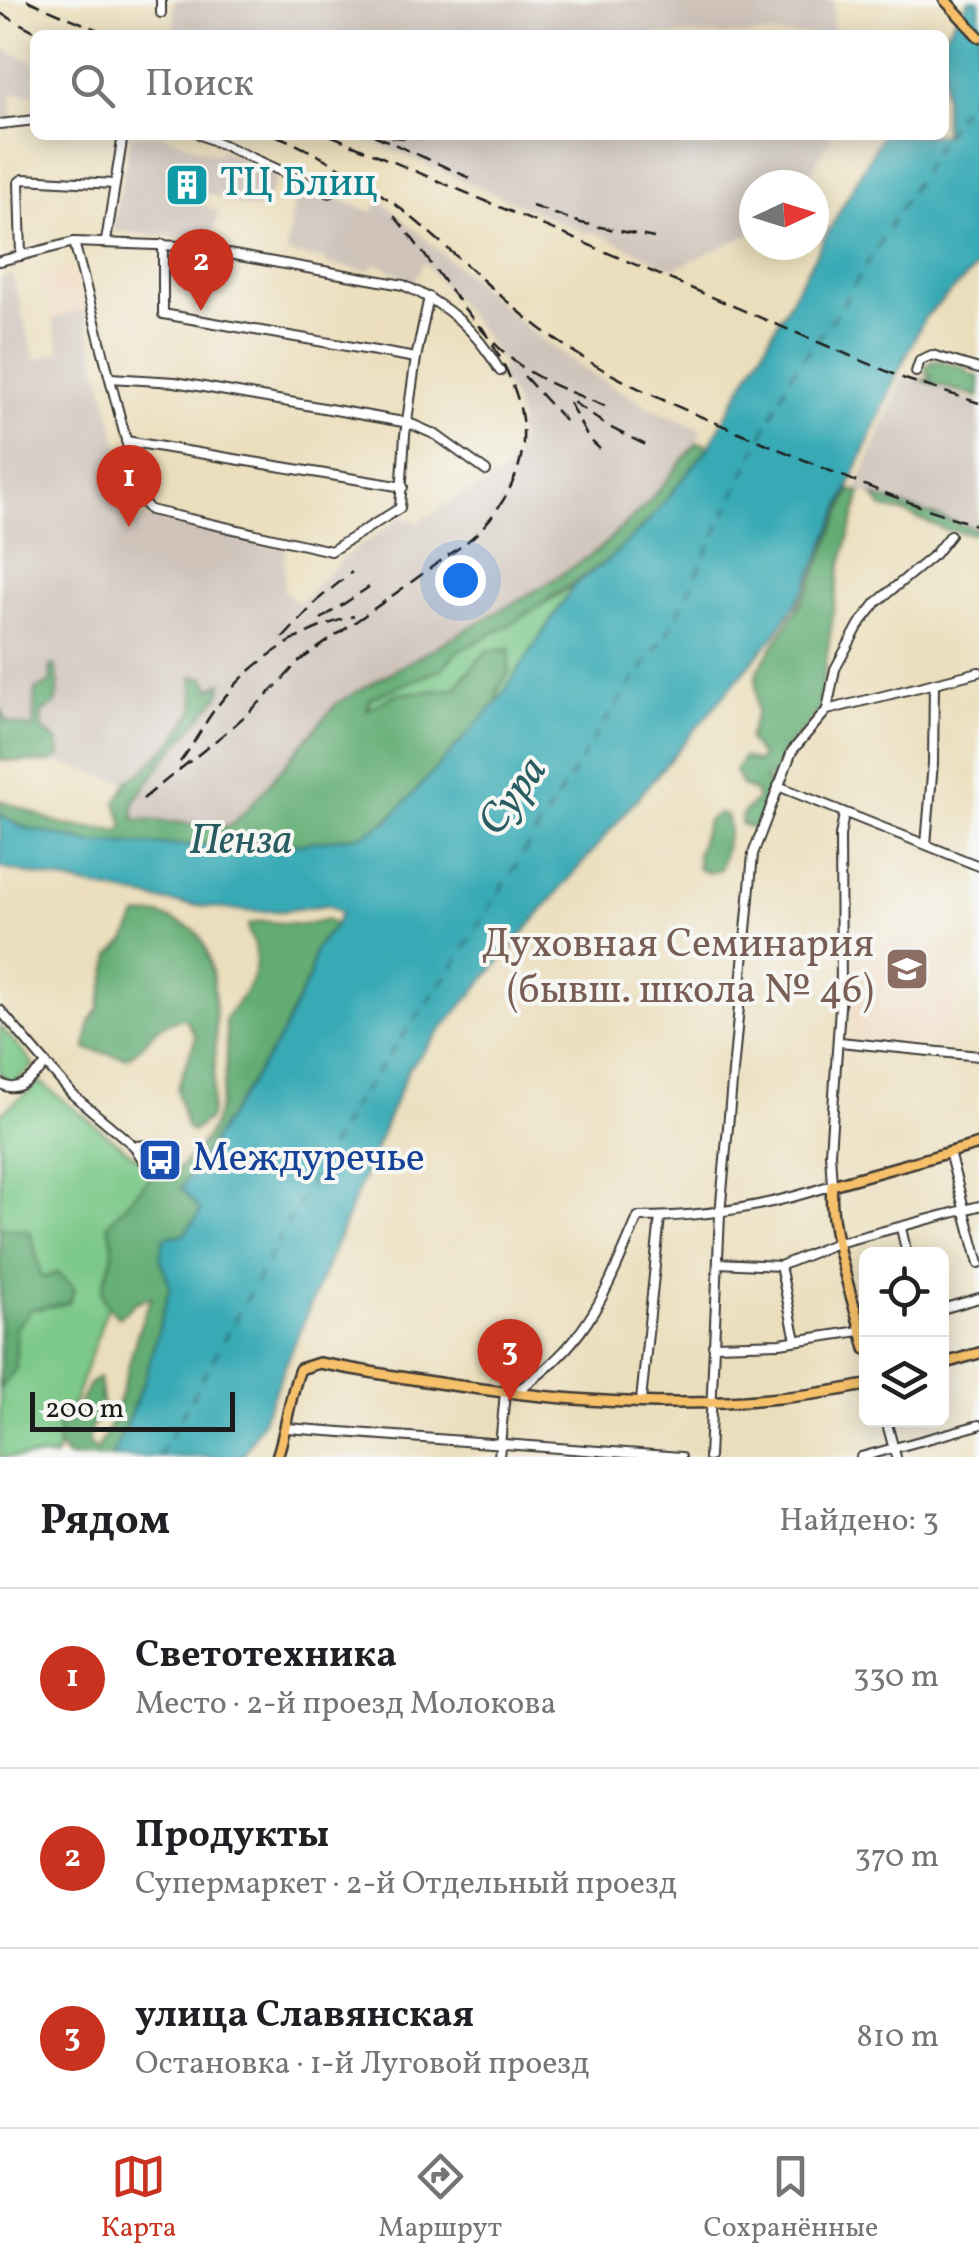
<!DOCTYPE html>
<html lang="ru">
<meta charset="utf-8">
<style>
body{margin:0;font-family:Vollkorn,serif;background:#f2f2f2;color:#202124}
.controls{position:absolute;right:30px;bottom:30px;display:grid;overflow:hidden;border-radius:15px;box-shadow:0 5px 25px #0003}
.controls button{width:90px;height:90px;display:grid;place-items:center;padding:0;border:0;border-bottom:2px solid #e0e0e0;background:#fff;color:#202124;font:50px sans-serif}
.compass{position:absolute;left:739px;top:170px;width:90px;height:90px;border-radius:50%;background:#fff;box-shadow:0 5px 25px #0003;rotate:86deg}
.scale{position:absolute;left:30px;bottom:25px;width:205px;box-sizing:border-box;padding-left:10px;border:5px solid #1c1c1c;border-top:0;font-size:28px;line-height:35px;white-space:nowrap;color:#1c1c1c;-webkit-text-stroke:8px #f6f6f2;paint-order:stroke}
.you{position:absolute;left:460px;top:580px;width:35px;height:35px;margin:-25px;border:8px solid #fff;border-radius:50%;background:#1a73e8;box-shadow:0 0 0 15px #1a73e833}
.badge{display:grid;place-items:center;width:65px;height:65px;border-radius:50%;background:#c8321e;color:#fff;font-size:32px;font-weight:700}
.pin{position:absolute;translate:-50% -82px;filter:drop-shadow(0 2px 5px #0008)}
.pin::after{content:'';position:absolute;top:52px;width:35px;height:30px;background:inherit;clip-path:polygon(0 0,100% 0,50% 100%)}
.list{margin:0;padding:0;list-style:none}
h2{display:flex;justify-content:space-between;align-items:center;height:130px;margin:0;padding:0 40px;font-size:42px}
h2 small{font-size:32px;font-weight:400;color:#757577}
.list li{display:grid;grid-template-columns:65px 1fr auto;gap:30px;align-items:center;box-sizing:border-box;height:180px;padding:0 40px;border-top:2px solid #e0e0e0}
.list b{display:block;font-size:38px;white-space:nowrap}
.list p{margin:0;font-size:32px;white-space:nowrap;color:#757577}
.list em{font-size:32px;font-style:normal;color:#757577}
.icon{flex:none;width:55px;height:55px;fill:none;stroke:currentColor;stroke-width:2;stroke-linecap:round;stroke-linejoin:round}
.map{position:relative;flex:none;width:979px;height:1457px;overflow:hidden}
.search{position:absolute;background:#fff;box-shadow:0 5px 25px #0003;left:30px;right:30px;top:30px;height:110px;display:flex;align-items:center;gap:25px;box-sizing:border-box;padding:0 35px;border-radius:15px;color:#757577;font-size:38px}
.sheet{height:670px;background:#fff}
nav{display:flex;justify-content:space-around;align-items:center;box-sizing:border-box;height:140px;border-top:2px solid #e0e0e0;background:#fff;font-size:28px;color:#757577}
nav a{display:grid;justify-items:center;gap:5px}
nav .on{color:#c8321e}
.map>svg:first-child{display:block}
.built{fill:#f0d6bc}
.industrial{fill:#cec2b9}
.green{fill:#7bc989;stroke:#4c7252;stroke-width:2.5}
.forest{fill:#64ad75;stroke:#406448;stroke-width:2.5}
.water{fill:#39aab5;stroke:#2a6368;stroke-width:2.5}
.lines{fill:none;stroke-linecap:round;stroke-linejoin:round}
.ferry{stroke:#295c61;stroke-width:2.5;stroke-dasharray:12 10;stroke-linecap:butt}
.minor-casing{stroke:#3b3934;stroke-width:12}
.major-casing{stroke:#3b3934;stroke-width:14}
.minor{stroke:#fff;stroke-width:8}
.major{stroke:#f6c06b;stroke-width:9}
.rail{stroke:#1c1c1c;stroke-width:2.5;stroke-dasharray:15 8;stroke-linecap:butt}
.labels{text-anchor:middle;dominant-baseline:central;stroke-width:8;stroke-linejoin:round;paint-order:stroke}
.culture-label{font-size:40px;fill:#0d838f;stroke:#f6f6f2;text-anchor:start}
.education-label{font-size:40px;fill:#785e54;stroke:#f6f6f2;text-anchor:end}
.transit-label{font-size:40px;fill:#164399;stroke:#f6f6f2;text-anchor:start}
.water-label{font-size:42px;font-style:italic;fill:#295c61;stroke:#f6f6f2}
</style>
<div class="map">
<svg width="979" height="1457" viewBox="0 0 979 1457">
<rect width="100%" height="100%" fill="#f6f6f2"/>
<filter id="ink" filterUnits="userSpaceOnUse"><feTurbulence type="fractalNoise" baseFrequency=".01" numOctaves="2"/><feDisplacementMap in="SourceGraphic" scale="20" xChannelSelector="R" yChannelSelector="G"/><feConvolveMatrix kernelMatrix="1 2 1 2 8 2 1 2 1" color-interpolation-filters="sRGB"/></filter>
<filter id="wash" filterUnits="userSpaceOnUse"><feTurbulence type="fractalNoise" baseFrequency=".0048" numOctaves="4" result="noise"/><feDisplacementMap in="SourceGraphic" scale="40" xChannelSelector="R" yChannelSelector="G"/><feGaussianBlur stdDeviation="2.25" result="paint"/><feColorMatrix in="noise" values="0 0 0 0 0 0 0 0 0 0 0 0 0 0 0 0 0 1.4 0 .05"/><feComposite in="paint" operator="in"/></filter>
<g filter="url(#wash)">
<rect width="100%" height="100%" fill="#ebdebc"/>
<g class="built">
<path d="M72 269 84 310 52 319 40 277Z"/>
<path d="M856 937 962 946 954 1047 851 1039Z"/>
</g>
<g class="industrial">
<path d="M174 0H833V35H182L174 34Z"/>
<path d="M0 47 35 63V93L11 94 13 120 0 121Z"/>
<path d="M131 135H163L218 155 221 149 264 170 269 168 279 172 264 209 246 208 205 193 201 204 219 212 209 244 182 238 178 234 177 237 112 231Z"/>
<path d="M358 135H832L803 185H754V232L674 269 591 230 588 234Z"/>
<path d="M297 184 331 202 336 198 373 212 380 199 533 333 583 369 649 407 702 430 693 452 648 504 598 550 550 582 337 703 246 811 228 827 134 820V802L144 788 41 758 35 729 0 720V278L12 275 35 360 61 352 52 319 84 310 138 520 154 516 155 520 251 540 267 547 285 546 284 592 300 603 343 558 404 516 408 521 414 518 418 523 448 503 503 475 514 460 519 442V417L511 396 496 374 504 367 479 329 424 262 413 282 377 263 369 271 326 264 325 260 286 253Z"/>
<path d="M904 375 979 401V530L856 490Z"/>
</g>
<g class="green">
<path d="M574 585 498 701 497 691 509 672V649L466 673 455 689 396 694 366 711 370 698 442 669 456 652 511 624Z"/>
<path d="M0 1026 34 1065 12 1084 0 1074Z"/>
<path d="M40 1082 155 1172 55 1457H0V1114Z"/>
</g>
<g class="forest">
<path d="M934 360 964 367 969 374 979 377V397L921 380 933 377 926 372V366Z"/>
<path d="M704 443 708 448 649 521 609 559 511 624 457 652 442 669 371 698 367 710 396 694 455 689 486 651 510 649 509 672 497 691 498 701C470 732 397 824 362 835 324 847 271 845 232 844 157 843 66 857 0 814V800L64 825 120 831 124 824 116 803 130 779 144 770 176 738 195 708 192 677H204L211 689 222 682 220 695 162 763 134 802V819L228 827 246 811 337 703 550 582 598 550 648 503 696 444Z"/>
<path d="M850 490 861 493 839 572 819 711 789 746 775 774 765 780 773 792C770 804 764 811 762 824L755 829 741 824 742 815 757 799 756 793 742 785 735 771 743 757 757 762 761 757 748 739 757 712 756 673 809 589Z"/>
<path d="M873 496 979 530V535L946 530 903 512 883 508Z"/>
<path d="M55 665 59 685 55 705 42 712 41 728 57 741 61 756 49 763 0 760V707L7 722 33 729 35 690 51 682 50 666Z"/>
<path d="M719 813 726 815 729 831 720 869 708 873 698 869 697 855 707 821Z"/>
<path d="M159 915C169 919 187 924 195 931 225 958 215 1078 210 1117L192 1132 186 1128 177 1089 196 1037 185 1018C148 1025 154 1040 127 1058L86 1049 90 1022 99 1008 111 955 126 941 137 916Z"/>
<path d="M327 919 335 925 315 949 309 977 280 1038 182 1187 201 1211 184 1234 160 1255 170 1286 145 1379 112 1457H67L58 1445V1424L75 1413 89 1384 99 1378 103 1411 90 1430 88 1443 96 1451C127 1405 127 1346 152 1297L136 1302 119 1317C86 1291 112 1279 113 1249 113 1241 109 1231 108 1224L155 1172H175C185 1161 200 1149 207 1136 226 1102 230 1056 225 1019 242 996 261 978 255 946 252 935 247 936 249 924L262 921 303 925Z"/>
<path d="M0 1227 30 1231 42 1278 58 1273 75 1288 69 1303 30 1310 16 1328V1368L0 1390Z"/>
</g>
<path class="water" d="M969 0H979V265L925 317 899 370 806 588 775 635 408 1070 262 1422 242 1457H112L145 1379 170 1287 160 1255 165 1237 184 1234 201 1211 181 1188 280 1038 309 977 315 949 335 925 341 913 327 905 282 911H245L174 903 5 869 0 867V814L19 826 92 843 275 847 362 835 389 820 498 701 574 585 609 559 649 521 708 448 882 135H944V35Z"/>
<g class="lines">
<path class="ferry" d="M159 1457 353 1105 455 964 598 732 672 626 792 373 843 304 936 148 979 83"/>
</g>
</g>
<g filter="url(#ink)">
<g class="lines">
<defs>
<g id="minor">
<path d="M161 13V0"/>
<path d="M0 124 35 120"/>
<path d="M201 135 330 193"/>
<path d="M106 241 123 135"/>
<path d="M74 242 142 501 150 510 331 551 400 508 405 435 416 358 429 297"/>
<path d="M163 244V314L416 358"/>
<path d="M21 256 19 182 23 179 115 184"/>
<path d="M0 261 74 242 183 246 403 285C447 304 476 330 500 371"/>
<path d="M916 372 920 360 932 355 979 369"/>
<path d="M110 378 175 382 409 423 436 435 486 471"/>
<path d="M126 441 403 487"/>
<path d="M827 710 979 672"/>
<path d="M778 786 979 866"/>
<path d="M926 844 933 763 934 683"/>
<path d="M0 1010 72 1094 134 1146 143 1160 155 1159 157 1152 150 1145 134 1146"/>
<path d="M840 1042 979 1056"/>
<path d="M0 1083C17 1096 33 1076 46 1065"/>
<path d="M949 1152 979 1264"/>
<path d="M901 1228 907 1254"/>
<path d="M718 1263 780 1266 834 1244 979 1206"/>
<path d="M780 1266 796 1340"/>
<path d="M942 1309 979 1298"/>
<path d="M713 1345 780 1343 866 1330"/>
<path d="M515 1392C588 1344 605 1294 638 1217 706 1217 767 1207 832 1185L830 1153 841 992 840 836 844 814"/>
<path d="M641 1401 660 1217"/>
<path d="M886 1420 896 1457"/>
<path d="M287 1428 681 1457"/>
<path d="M499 1457 505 1392"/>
<path d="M709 1457 720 1214 753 854 792 751 827 710 835 669 859 625 877 602 935 554 950 535"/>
<path d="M861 1457 979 1425"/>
</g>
<g id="major">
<path d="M945 0 979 37"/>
<path d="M866 1349C855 1305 827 1228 832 1185L979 1144"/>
<path d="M942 1364 979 1353"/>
<path d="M277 1457C287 1428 289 1397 300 1369L319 1363C498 1396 686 1422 866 1385"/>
</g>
</defs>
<use href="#minor" class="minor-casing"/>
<use href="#major" class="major-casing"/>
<use href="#minor" class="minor"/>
<use href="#major" class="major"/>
<g class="rail">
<path d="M27 0 110 35"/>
<path d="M0 13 42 35"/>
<path d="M275 135C328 157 380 190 423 227 469 266 512 310 562 344 623 386 692 413 760 441 832 472 904 503 979 526"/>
<path d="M330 135 905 379 979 403"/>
<path d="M374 135 470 178"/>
<path d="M391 137 456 140 497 135"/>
<path d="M532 206 581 223 654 238"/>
<path d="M394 216C434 262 466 322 514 361 541 382 573 393 605 406"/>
<path d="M524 376 568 424"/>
<path d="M569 402 588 438 600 449"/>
<path d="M573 402 609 427 646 445"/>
<path d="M321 619 369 587"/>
<path d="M283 638 320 598 352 572"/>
<path d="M180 762C191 748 200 731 210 716 246 665 293 632 354 616"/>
<path d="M143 799C196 755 254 715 298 662 342 631 386 601 429 569 446 556 469 543 483 527 545 456 528 398 481 326"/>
</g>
</g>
</g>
<defs>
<symbol id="building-square" viewBox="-11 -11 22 22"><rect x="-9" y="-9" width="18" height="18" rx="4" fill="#0f9aa8" stroke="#f6f6f2"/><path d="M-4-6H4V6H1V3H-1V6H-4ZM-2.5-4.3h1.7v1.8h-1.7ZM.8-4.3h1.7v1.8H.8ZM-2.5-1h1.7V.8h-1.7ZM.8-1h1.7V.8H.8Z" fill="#fff"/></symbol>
<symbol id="school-square" viewBox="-11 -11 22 22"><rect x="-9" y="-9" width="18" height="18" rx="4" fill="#8d6e63" stroke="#f6f6f2"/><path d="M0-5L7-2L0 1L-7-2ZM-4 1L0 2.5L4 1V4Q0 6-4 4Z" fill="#fff"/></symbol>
<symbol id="bus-square" viewBox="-11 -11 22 22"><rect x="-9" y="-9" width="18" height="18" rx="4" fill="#1a4fb4" stroke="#f6f6f2"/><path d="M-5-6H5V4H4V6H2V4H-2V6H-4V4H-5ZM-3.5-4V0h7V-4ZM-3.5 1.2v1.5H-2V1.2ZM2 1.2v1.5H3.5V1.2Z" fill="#fff"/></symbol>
</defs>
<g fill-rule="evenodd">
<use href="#building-square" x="162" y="160" width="50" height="50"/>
<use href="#school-square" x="882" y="944" width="50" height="50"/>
<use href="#bus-square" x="135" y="1135" width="50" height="50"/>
</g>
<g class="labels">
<g class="culture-label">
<text x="220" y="185">ТЦ Блиц</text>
</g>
<g class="education-label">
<text x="874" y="946">Духовная Семинария<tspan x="874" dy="46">(бывш. школа № 46)</tspan></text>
</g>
<g class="transit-label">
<text x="192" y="1160">Междуречье</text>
</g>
<g class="water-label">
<text transform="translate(514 797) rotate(-54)">Сура</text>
<text x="241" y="842">Пенза</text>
</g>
</g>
</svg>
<div class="controls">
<button><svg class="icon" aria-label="locate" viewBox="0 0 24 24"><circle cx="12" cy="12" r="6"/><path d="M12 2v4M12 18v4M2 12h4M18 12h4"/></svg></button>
<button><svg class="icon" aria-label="layers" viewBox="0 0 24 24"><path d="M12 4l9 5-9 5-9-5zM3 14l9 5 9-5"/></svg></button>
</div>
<svg class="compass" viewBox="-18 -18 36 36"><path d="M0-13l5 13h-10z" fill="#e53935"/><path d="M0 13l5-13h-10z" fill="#757577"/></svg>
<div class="scale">200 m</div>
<div class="you"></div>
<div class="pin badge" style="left:129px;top:527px">1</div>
<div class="pin badge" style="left:201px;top:311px">2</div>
<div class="pin badge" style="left:510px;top:1401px">3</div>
<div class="search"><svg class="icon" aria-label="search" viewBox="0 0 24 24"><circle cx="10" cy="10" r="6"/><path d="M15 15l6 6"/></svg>Поиск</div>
</div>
<section class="sheet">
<h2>Рядом<small>Найдено: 3</small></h2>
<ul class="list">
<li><span class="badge">1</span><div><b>Светотехника</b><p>Место · 2-й проезд Молокова</p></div><em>330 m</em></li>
<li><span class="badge">2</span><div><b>Продукты</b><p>Супермаркет · 2-й Отдельный проезд</p></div><em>370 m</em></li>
<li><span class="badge">3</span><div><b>улица Славянская</b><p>Остановка · 1-й Луговой проезд</p></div><em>810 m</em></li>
</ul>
</section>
<nav>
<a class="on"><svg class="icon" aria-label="map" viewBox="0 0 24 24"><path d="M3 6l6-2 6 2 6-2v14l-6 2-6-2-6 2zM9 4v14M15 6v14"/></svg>Карта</a>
<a><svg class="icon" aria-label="directions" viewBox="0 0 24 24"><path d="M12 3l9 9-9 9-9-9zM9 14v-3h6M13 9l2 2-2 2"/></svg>Маршрут</a>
<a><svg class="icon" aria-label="saved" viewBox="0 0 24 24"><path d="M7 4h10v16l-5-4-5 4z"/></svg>Сохранённые</a>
</nav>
